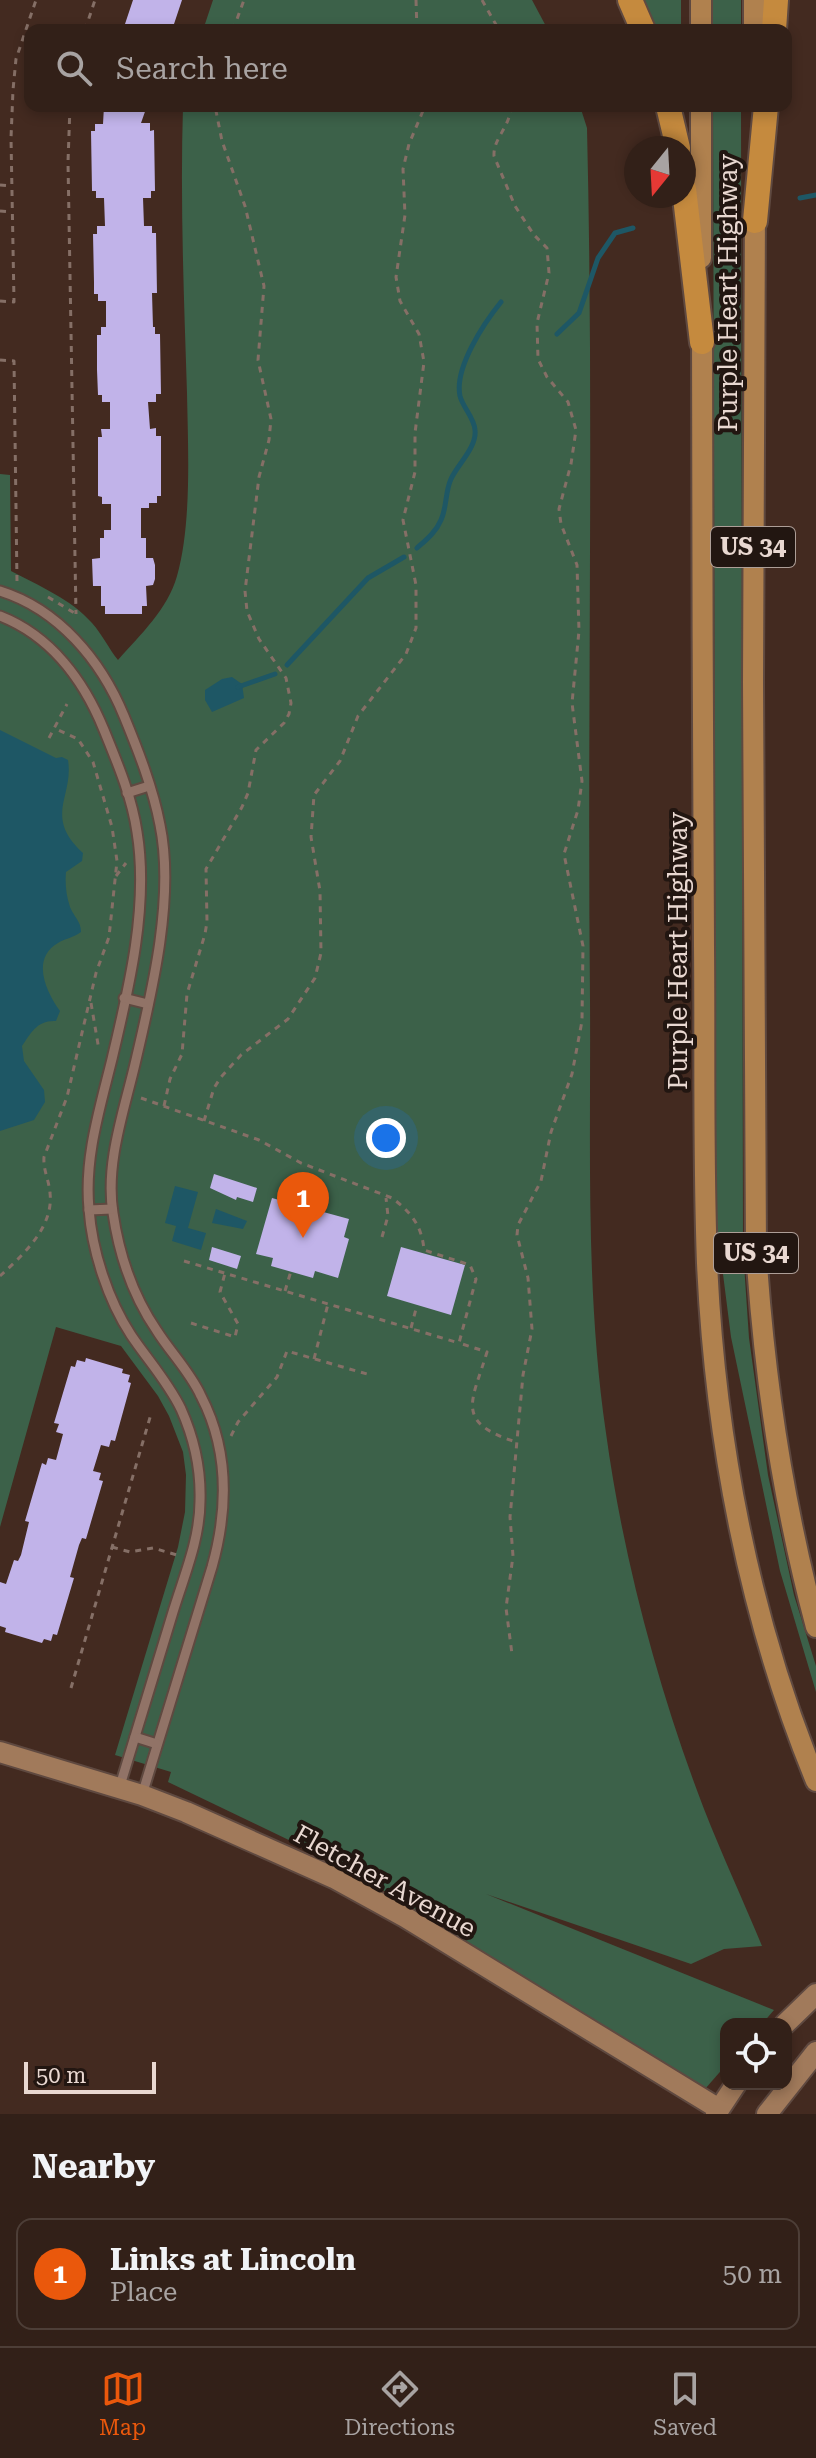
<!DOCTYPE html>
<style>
body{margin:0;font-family:"Roboto Serif",serif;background:#3d2d25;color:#f1f3f6}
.controls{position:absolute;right:24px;bottom:24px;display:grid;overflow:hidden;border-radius:16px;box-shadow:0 4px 12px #0003}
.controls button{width:72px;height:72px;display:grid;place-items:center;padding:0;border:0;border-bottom:2px solid #4d3e37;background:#322018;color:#f1f3f6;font:40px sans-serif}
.compass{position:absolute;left:624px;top:136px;width:72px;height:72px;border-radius:50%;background:#322018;box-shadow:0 4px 12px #0003;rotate:198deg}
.scale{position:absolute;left:24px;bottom:20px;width:132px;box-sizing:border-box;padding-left:8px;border:4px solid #e9d8d1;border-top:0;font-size:22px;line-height:28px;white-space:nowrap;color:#e9d8d1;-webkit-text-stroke:6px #221611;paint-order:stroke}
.you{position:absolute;left:386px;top:1138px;width:28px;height:28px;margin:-20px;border:6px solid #fff;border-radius:50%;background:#1a73e8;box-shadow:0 0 0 12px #1a73e833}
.badge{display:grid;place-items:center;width:52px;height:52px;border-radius:50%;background:#ea580c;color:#fff;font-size:26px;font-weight:700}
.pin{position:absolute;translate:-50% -66px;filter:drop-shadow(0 2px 4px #0008)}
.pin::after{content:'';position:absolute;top:42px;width:28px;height:24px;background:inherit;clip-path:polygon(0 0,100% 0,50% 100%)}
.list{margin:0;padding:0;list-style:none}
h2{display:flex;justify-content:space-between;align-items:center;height:104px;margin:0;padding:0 32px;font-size:34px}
h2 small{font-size:26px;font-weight:400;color:#a8a3a2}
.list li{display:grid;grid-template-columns:52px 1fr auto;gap:24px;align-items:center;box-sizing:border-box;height:112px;margin:0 16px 16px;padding:0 16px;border:2px solid #4d3e37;border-radius:16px}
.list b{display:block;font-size:30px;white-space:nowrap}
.list p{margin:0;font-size:26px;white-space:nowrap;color:#a8a3a2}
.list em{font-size:26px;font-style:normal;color:#a8a3a2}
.icon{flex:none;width:44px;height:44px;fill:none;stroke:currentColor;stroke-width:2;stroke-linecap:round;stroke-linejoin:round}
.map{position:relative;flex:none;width:816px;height:2114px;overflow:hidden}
.search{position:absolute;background:#322018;box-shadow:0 4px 12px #0003;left:24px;right:24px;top:24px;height:88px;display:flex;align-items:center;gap:20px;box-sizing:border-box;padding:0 28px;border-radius:16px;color:#a8a3a2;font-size:30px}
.sheet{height:232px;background:#322018}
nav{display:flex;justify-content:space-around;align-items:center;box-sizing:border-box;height:112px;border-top:2px solid #4d3e37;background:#322018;font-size:22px;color:#a8a3a2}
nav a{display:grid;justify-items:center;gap:4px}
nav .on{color:#ea580c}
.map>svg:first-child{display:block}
.green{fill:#3c6149}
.water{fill:#1e5765}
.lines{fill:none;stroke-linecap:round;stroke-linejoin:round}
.stream{stroke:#1e5765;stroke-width:5}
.building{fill:#c1b3e9}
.lane-casing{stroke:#5f4940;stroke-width:13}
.secondary-casing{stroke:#5f4940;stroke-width:24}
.primary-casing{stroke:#5f4940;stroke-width:24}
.highway-casing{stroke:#5f4940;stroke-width:28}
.path{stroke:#856f66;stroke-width:3;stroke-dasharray:6 6;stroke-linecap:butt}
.lane{stroke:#917367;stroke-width:9}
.secondary{stroke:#a17a5b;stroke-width:20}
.primary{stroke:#b0814e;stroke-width:20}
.highway{stroke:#c58a3e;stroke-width:24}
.labels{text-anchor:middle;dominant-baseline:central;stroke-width:8;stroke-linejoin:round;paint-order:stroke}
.shield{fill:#221611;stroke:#ad9e97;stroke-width:2}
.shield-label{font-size:24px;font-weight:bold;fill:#e9d8d1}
.street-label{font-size:26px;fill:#e9d8d1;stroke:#221611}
</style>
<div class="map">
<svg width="816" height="2114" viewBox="0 0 816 2114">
<rect width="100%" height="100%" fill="#432a20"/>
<g class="green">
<path d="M213 0H532L548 30H203Z"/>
<path d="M636 0H681V30H650Z"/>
<rect x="713" y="0" width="28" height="30"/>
<path d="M183 106H580L587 128C594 418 587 708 590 999 591 1143 585 1290 606 1433 623 1558 659 1692 704 1809 722 1855 743 1900 762 1946L724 1949 691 1964 486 1894 774 2010 762 2024H726V2065L705 2089 347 1868 168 1782 171 1772 115 1755 178 1547 185 1512 186 1475 183 1452 169 1416 158 1396 121 1346 56 1327 0 1527V474L10 475 11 571C39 586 71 599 92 623 102 634 109 649 118 660 140 635 168 609 177 576 192 523 188 448 187 393 184 298 180 202 183 106Z"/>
<path d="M713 106H741L743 1249 749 1338 768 1475 794 1595 816 1666V1692L780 1571 731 1337 716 1219Z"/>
</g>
<g class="water">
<path d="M232 677 242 684 244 698 212 712 205 700V690L222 679Z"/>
<path d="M0 730 56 758 62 757 68 760C74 797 43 816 83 853L82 861 66 872C65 884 66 895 70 907 74 917 81 921 81 932 73 938 66 938 58 943 30 959 47 993 60 1011L56 1021C37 1020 31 1033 22 1046L24 1061 44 1090 45 1102 34 1120 0 1131Z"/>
<path d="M175 1186 198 1192 188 1228 206 1233 201 1250 172 1241 176 1226 165 1223Z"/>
<path d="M216 1209 247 1221 243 1229 212 1223Z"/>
</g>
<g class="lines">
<g class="stream">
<path d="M800 198 816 195"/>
<path d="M557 334 579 313 598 258 615 233 633 228"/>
<path d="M417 548C426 540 436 532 441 520 447 507 445 492 451 479 458 464 477 447 475 430 474 417 463 408 460 396 454 368 484 323 501 302"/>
<path d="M287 665 368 578 404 557"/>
<path d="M238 687 275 674"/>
</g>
</g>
<g class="building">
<path d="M133 0H182L172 30H123Z"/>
<path d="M104 106H147L141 123H150V131L154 130 155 191H151V198H143L144 226H152V233H156L157 293H152L153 327H155V334H160L161 394H156V402H148L150 429 156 428V436H161V496H157V503H149V508H141V538H146V558H153L155 565V579L153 585 146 586 147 606H142V614H105V606H101V586H93L92 559 100 558V538H104V530H111V504H102V497L98 496V437H102L101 429H110V402H102V395H98L97 370V335H101V327H106V301H98V294H94V282L93 234H97V226H105L104 198H96V191H92L91 131H95V124H103Z"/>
<path d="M214 1174 257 1188 253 1202 237 1197 236 1200 210 1188Z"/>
<path d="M272 1198 349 1219 344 1237 349 1239 338 1278 315 1271 313 1278 271 1266 273 1258 256 1254Z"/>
<path d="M212 1247 241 1256 237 1269 209 1260Z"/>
<path d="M401 1247 465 1265 451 1315 387 1296Z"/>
<path d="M86 1358 123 1369 122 1373 130 1375 128 1382 131 1383 115 1441 111 1440 109 1447 101 1445 93 1471 101 1473 99 1480 103 1481 86 1539 82 1538 79 1545 70 1577 74 1578 57 1635 53 1634 51 1641 44 1639 42 1643 5 1632 6 1628 0 1626V1582L6 1584 14 1560 18 1561 21 1555 29 1522 25 1521 42 1463 46 1465 48 1458 56 1460 63 1434 56 1432 59 1424 54 1423 71 1366 75 1367 77 1360 85 1362Z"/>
</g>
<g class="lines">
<defs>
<g id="lane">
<path d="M0 591C58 609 101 660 124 716 138 750 153 788 160 825 175 897 152 992 135 1064 124 1111 105 1164 113 1213 119 1254 133 1296 157 1331 171 1353 190 1372 201 1396 229 1450 228 1510 212 1567L142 1795"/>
<path d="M0 616C51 636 84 681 104 730 117 762 132 797 137 832 149 905 129 988 112 1059 100 1108 84 1158 89 1209 92 1251 108 1300 131 1335 147 1359 168 1382 181 1409 194 1438 201 1469 200 1501 200 1539 184 1576 173 1612 155 1671 137 1730 119 1789"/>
<path d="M127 793 149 786"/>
<path d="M124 998 148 1004"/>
<path d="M89 1210 112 1209"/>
<path d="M135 1737 157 1744"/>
</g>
<g id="secondary">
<path d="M0 1752 142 1795 186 1812 334 1878 405 1917 719 2109"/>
<path d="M785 2024 816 1994"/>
<path d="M716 2114 736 2084"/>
<path d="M767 2114 816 2052"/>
</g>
<g id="primary">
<path d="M701 0V30"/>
<path d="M754 0V30"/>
<path d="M701 106V258"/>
<path d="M755 206 753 682 756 1249C764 1378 783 1503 816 1627"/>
<path d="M702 326C702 533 703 739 704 946 705 1052 703 1158 707 1263 715 1439 749 1618 816 1781"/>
</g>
<g id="highway">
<path d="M630 0 643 30"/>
<path d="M774 30 776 0"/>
<path d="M668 106 678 148"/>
<path d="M684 189 702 342"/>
<path d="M755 221 766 106"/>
</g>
</defs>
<use href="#lane" class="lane-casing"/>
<use href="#secondary" class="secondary-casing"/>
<use href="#primary" class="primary-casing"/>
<use href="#highway" class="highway-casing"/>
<g class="path">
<path d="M416 0 417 30"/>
<path d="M482 0 499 30"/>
<path d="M85 30 95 0"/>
<path d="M233 30 244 0"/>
<path d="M70 106 68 162 76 614"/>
<path d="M511 106C510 128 493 138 494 156L515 206 534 235 547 248 549 273 537 323 538 359 547 377 568 402 576 430 571 464 559 509 561 524 577 565 579 631 572 703 582 781 578 810 564 854 583 946 582 1021 572 1074 551 1132 541 1181 518 1225 517 1235 528 1278 532 1329 523 1375 510 1517 513 1556 506 1608 512 1654"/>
<path d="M0 185 11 186"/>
<path d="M0 211 11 212"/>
<path d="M0 301 14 302 11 138 13 90 16 59 36 0"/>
<path d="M0 360 14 361 17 582"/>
<path d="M48 597 76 614"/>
<path d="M49 738 67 704"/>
<path d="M116 876 126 863"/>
<path d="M91 1003 99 1050"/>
<path d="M141 1098 259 1140 301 1163 392 1198C411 1212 422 1226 424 1250L470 1265 476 1279 459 1343 487 1352C472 1402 454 1422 516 1442"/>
<path d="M164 1106 170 1079 182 1054 187 994 205 934 207 922 206 869 242 807 248 793 256 750 284 723 289 714 291 703 286 678 259 639 247 611 245 591 259 477 269 440 271 419 258 360 264 286 245 206 222 141 215 106"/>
<path d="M204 1121 214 1088 221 1077 241 1055 288 1019 315 978 321 953 320 891 311 837 314 795 340 761 358 716 406 654 416 628V585L403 520 415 472V433L424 362 419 334 400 301 396 277 405 215 403 169 409 144 425 106"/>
<path d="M382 1237 388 1216 386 1198"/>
<path d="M184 1261 459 1343"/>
<path d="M0 1276C23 1255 54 1227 50 1193 49 1180 43 1170 44 1157L67 1097 96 973 109 937 117 861 112 827 93 762 78 739 54 728"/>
<path d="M285 1291 291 1271"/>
<path d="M191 1323 235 1337 238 1324 220 1292 225 1273"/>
<path d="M411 1328 417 1305"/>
<path d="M314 1359 328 1304"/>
<path d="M231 1436 238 1422 277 1377 287 1351 367 1374"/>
<path d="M112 1547 130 1552 153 1548 177 1555"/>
<path d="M71 1688 151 1414"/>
</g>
<use href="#lane" class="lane"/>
<use href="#secondary" class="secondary"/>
<use href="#primary" class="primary"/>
<use href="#highway" class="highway"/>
</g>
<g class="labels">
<g class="shield">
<rect x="711" y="527" width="84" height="40" rx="6"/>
<rect x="714" y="1233" width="84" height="40" rx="6"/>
</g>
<g class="shield-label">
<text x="753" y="547">US 34</text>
<text x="756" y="1253">US 34</text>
</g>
<g class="street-label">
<text transform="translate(728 293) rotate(-90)">Purple Heart Highway</text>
<text transform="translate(678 951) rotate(-90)">Purple Heart Highway</text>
<text transform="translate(385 1881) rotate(29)">Fletcher Avenue</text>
</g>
</g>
</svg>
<div class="controls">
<button><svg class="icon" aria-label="locate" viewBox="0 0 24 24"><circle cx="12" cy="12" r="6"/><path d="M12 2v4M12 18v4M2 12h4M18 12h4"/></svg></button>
</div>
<svg class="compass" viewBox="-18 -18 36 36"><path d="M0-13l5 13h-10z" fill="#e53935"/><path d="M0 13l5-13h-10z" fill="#a8a3a2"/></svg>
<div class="scale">50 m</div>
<div class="you"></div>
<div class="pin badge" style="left:303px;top:1238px">1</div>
<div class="search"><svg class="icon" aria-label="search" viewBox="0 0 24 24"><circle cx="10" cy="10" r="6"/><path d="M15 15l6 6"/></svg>Search here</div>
</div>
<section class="sheet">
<h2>Nearby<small></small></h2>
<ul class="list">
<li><span class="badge">1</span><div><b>Links at Lincoln</b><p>Place</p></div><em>50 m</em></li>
</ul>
</section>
<nav>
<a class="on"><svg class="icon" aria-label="map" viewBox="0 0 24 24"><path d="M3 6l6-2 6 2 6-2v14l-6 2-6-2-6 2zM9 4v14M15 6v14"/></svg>Map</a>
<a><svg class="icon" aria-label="directions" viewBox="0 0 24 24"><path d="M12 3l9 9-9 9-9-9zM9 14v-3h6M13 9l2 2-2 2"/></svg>Directions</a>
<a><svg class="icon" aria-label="saved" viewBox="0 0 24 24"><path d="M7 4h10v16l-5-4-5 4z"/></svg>Saved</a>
</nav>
